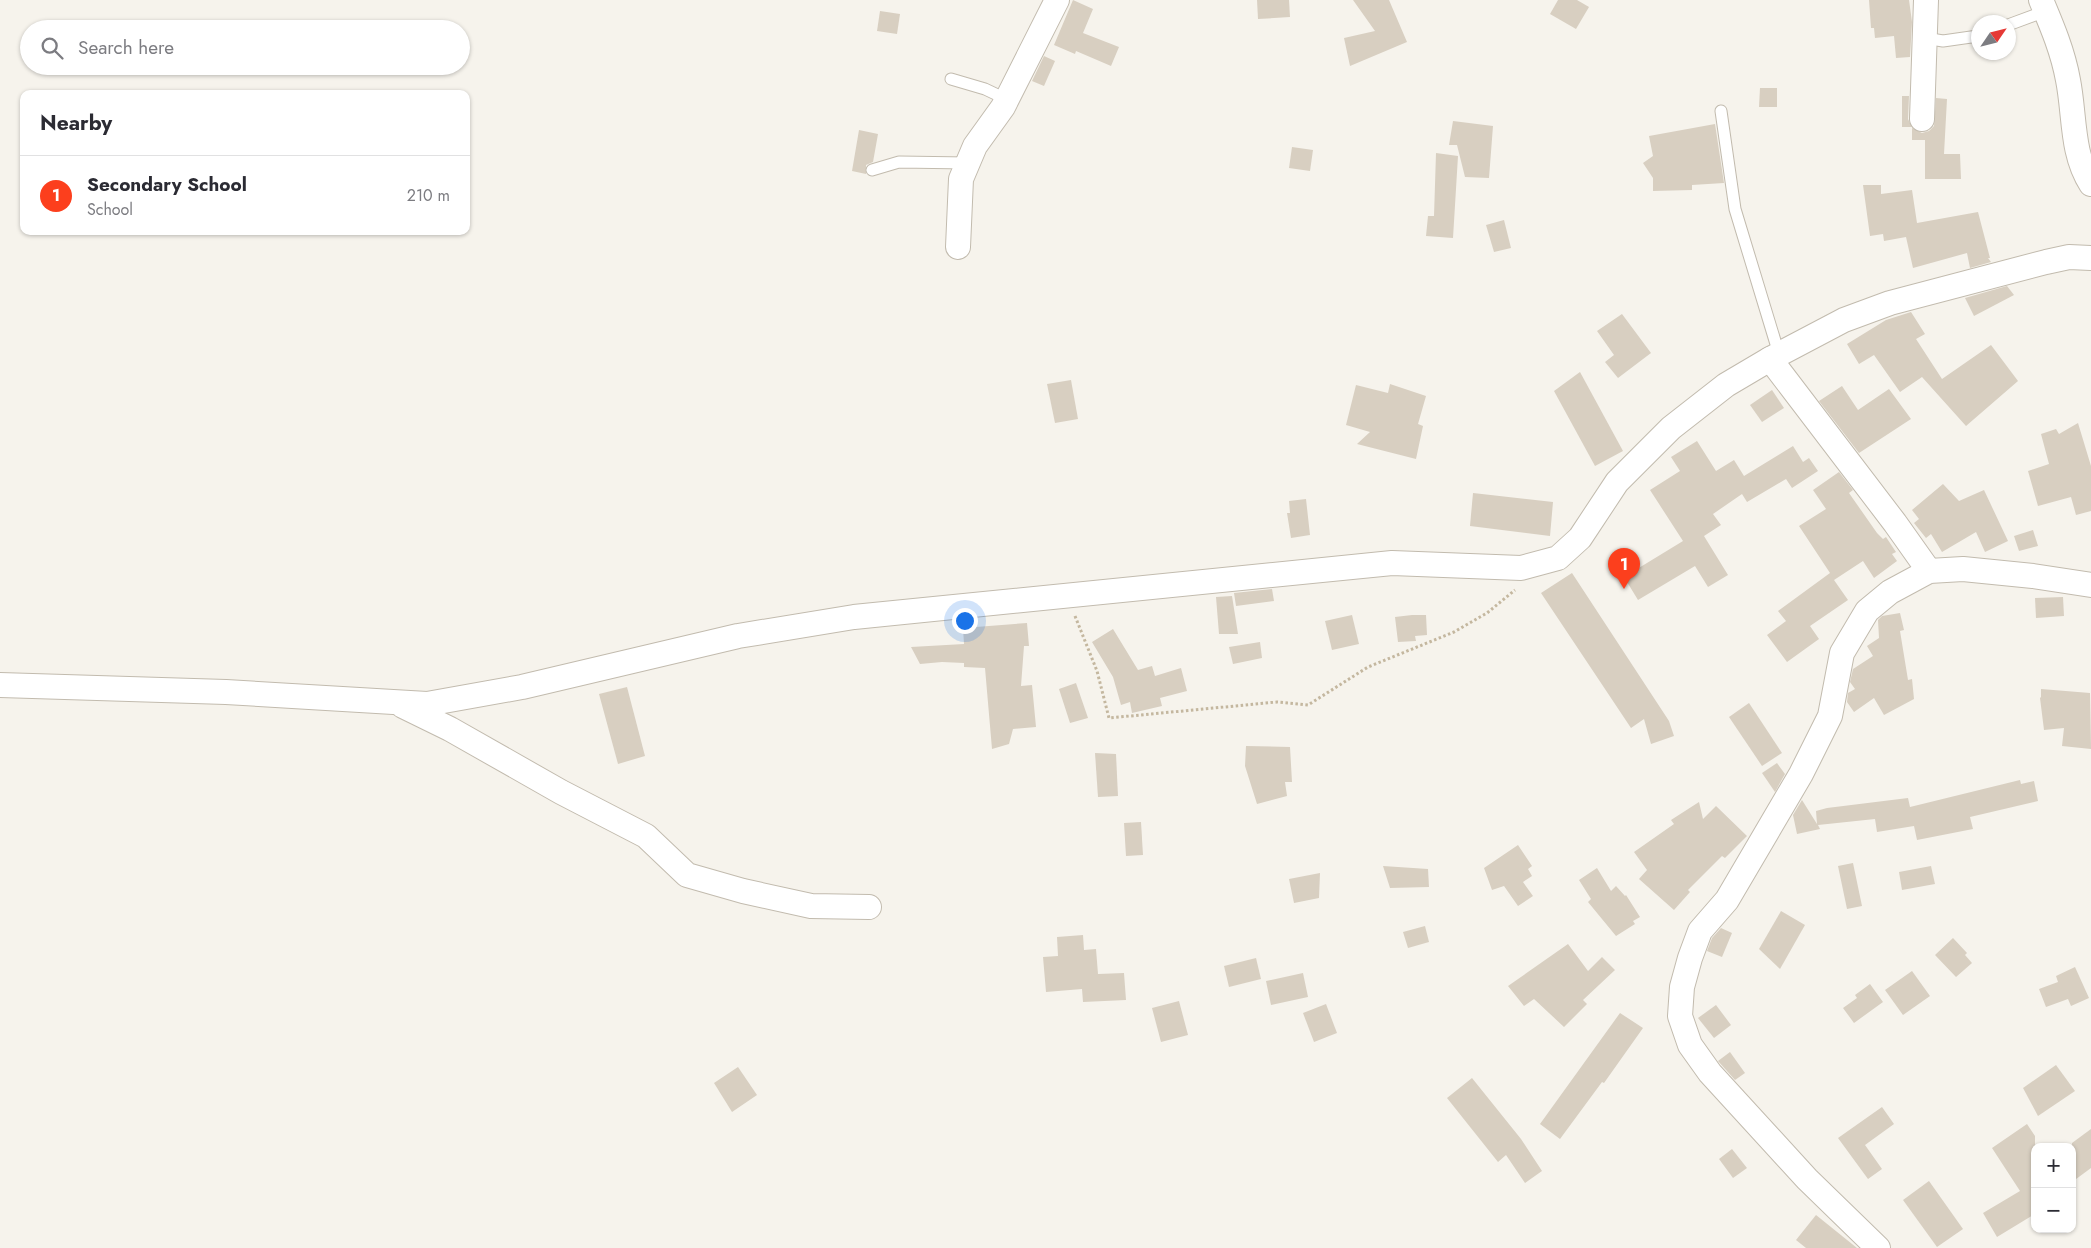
<!DOCTYPE html>
<meta charset="utf-8">
<style>
body{margin:0;font-family:Jost,sans-serif;background:#f2f2f3;color:#2b2b33}
.controls{position:absolute;right:15px;bottom:15px;display:grid;overflow:hidden;border-radius:10px;box-shadow:0 1px 4px #0004}
.controls button{width:45px;height:45px;display:grid;place-items:center;padding:0;border:0;border-bottom:1px solid #e1e1e2;background:#fff;color:#2b2b33;font:25px sans-serif}
.compass{position:absolute;left:1971px;top:15px;width:45px;height:45px;border-radius:50%;background:#fff;box-shadow:0 1px 4px #0004;rotate:55deg}
.you{position:absolute;left:964px;top:620px;width:18px;height:18px;margin:-12px;border:4px solid #fff;border-radius:50%;background:#1a73e8;box-shadow:0 0 0 8px #1a73e833}
.badge{display:grid;place-items:center;width:32px;height:32px;border-radius:50%;background:#fc3f1d;color:#fff;font-size:16px;font-weight:700}
.pin{position:absolute;translate:-50% -41px;filter:drop-shadow(0 1px 2px #0008)}
.pin::after{content:'';position:absolute;top:26px;width:18px;height:15px;background:inherit;clip-path:polygon(0 0,100% 0,50% 100%)}
.list{margin:0;padding:0;list-style:none}
h2{display:flex;justify-content:space-between;align-items:center;height:65px;margin:0;padding:0 20px;font-size:21px}
h2 small{font-size:16px;font-weight:400;color:#7c7c81}
.list li{display:grid;grid-template-columns:32px 1fr auto;gap:15px;align-items:center;box-sizing:border-box;height:80px;padding:0 20px;border-top:1px solid #e1e1e2}
.list b{display:block;font-size:19px;white-space:nowrap}
.list p{margin:0;font-size:16px;white-space:nowrap;color:#7c7c81}
.list em{font-size:16px;font-style:normal;color:#7c7c81}
.icon{flex:none;width:28px;height:28px;fill:none;stroke:currentColor;stroke-width:2;stroke-linecap:round;stroke-linejoin:round}
.map{position:relative;flex:none;width:2091px;height:1248px;overflow:hidden}
.search{position:absolute;background:#fff;box-shadow:0 1px 4px #0004;left:20px;top:20px;width:450px;height:55px;display:flex;align-items:center;gap:12px;box-sizing:border-box;padding:0 18px;border-radius:28px;color:#7c7c81;font-size:19px}
.panel{position:absolute;background:#fff;box-shadow:0 1px 4px #0004;left:20px;top:90px;width:450px;height:145px;border-radius:10px}
.map>svg:first-child{display:block}
.building{fill:#d8cfc1}
.lines{fill:none;stroke-linecap:round;stroke-linejoin:round}
.lane-casing{stroke:#c2bbae;stroke-width:13}
.street-casing{stroke:#c2bbae;stroke-width:26}
.path{stroke:#c4b79f;stroke-width:3;stroke-dasharray:2.5 2.5;stroke-linecap:butt}
.lane{stroke:#fff;stroke-width:11}
.street{stroke:#fff;stroke-width:24}
</style>
<div class="map">
<svg width="2091" height="1248" viewBox="0 0 2091 1248">
<rect width="100%" height="100%" fill="#f6f3ec"/>
<g class="building">
<path d="M1073 0 1093 9 1083 33 1119 47 1111 66 1076 51 1075 54 1054 45Z"/>
<path d="M1257 0H1289L1290 17 1258 19Z"/>
<path d="M1353 0H1389L1407 42 1350 66 1344 38 1375 31Z"/>
<path d="M1558 0H1577L1589 7 1576 29 1550 14Z"/>
<path d="M1869 0H1909L1912 22 1910 57 1896 58 1894 36 1875 38 1874 28H1871Z"/>
<path d="M880 11 900 14 897 34 877 31Z"/>
<path d="M1044 56 1055 61 1044 86 1032 81Z"/>
<path d="M1760 88H1777V107H1759Z"/>
<path d="M1902 96H1909L1908 119 1912 127H1902Z"/>
<path d="M1936 98 1947 99 1944 154H1960L1961 179H1925V140H1912V128L1922 133 1929 131 1934 126Z"/>
<path d="M1453 121 1493 126 1489 178 1465 177 1457 145H1449Z"/>
<path d="M1715 124 1724 183 1692 185V190L1653 191V178L1643 163 1653 156 1649 136Z"/>
<path d="M859 130 878 134 873 162 866 165V174L852 171Z"/>
<path d="M1292 147 1313 150 1310 171 1289 168Z"/>
<path d="M1436 153 1458 156 1453 238 1426 236 1428 216H1434Z"/>
<path d="M1863 185H1881V194L1912 190 1917 223 1978 212 1990 258H1988L1991 262 1970 268 1967 253 1913 268 1906 237 1884 241 1883 234 1870 236Z"/>
<path d="M1504 220 1511 248 1494 252 1486 225Z"/>
<path d="M2007 286 2014 295 1974 316 1965 298Z"/>
<path d="M1911 312 1925 334 1916 339 1942 379 1991 345 2018 381 1966 426 1922 377 1900 392 1874 355 1859 364 1847 344 1886 320Z"/>
<path d="M1622 314 1651 353 1618 378 1605 362 1614 355 1597 331Z"/>
<path d="M1580 372 1623 451 1595 466 1554 391Z"/>
<path d="M1071 380 1078 419 1055 423 1047 384Z"/>
<path d="M1390 384 1426 396 1418 424 1423 426 1416 459 1357 444 1370 432 1346 425 1356 385 1388 393Z"/>
<path d="M1842 386 1858 410 1889 389 1911 419 1859 453 1819 401Z"/>
<path d="M1772 390 1784 408 1762 422 1750 405Z"/>
<path d="M2078 423 2091 466V511L2076 515 2071 497 2038 506 2028 471 2049 464 2041 434 2056 429 2059 434Z"/>
<path d="M1697 441 1716 471 1734 460 1744 476 1793 446 1803 462 1809 458 1818 471 1792 488 1786 479 1747 502 1742 494 1713 514 1721 525 1704 536 1728 575 1708 587 1695 566 1638 600 1624 577 1683 541 1650 490 1680 471 1671 457Z"/>
<path d="M1839 472 1853 490 1849 493 1877 533 1883 539 1886 537 1896 552 1892 554 1897 561 1874 578 1863 561 1834 580 1848 600 1810 626 1819 639 1787 662 1767 635 1786 621 1778 611 1830 573 1799 526 1826 509 1813 490Z"/>
<path d="M1943 484 1959 501 1984 490 2008 541 1985 552 1976 532 1942 552 1931 534 1926 538 1914 523 1919 519 1912 510Z"/>
<path d="M1473 493 1553 502 1550 536 1470 526Z"/>
<path d="M1306 499 1310 535 1291 538 1287 513H1290L1289 501Z"/>
<path d="M2033 530 2038 546 2019 551 2014 536Z"/>
<path d="M1572 573 1669 721 1674 736 1651 744 1644 719 1631 728 1541 593Z"/>
<path d="M1272 589 1274 601 1236 606 1234 593Z"/>
<path d="M1232 596 1238 634H1219L1216 597Z"/>
<path d="M2063 597 2064 616 2036 618 2035 598Z"/>
<path d="M1900 613 1904 630 1900 631 1908 680 1912 679 1914 699 1884 715 1874 698 1854 712 1847 702 1848 693 1855 689 1850 682 1853 669 1873 656 1867 646 1879 638 1878 620 1882 616Z"/>
<path d="M1352 615 1359 644 1332 650 1325 621Z"/>
<path d="M1412 615H1426L1427 635 1415 636 1416 641 1398 642 1395 617Z"/>
<path d="M1027 623 1029 646H1024L1021 686 1032 685 1036 727 1013 729 1009 744 992 749 985 668 964 667V663L942 662 920 664 911 647 964 644 963 628Z"/>
<path d="M1113 629 1138 670 1152 666 1155 676 1181 668 1187 691 1160 698 1162 706 1132 713 1130 702 1121 705 1113 677 1092 642Z"/>
<path d="M1260 642 1262 658 1233 664 1229 647Z"/>
<path d="M1076 683 1088 718 1070 723 1059 689Z"/>
<path d="M627 687 645 756 618 764 599 694Z"/>
<path d="M2041 689 2090 693 2091 749 2062 746 2064 728 2044 730 2040 698 2041 697Z"/>
<path d="M1749 703 1782 753 1762 766 1729 717Z"/>
<path d="M1246 746 1290 747 1292 782H1285L1287 796 1257 804 1245 766Z"/>
<path d="M1095 753 1116 754 1118 796 1098 797Z"/>
<path d="M1777 763 1785 774 1775 792 1762 773Z"/>
<path d="M2020 780 2021 784 2034 781 2038 801 1970 817 1973 829 1917 840 1914 826 1877 832 1875 819 1818 825 1820 829 1797 834 1793 815 1802 800 1817 824 1816 811 1827 808 1908 798 1910 807Z"/>
<path d="M1699 802 1703 819 1716 806 1747 836 1725 858 1722 856 1688 890 1690 892 1674 910 1639 879 1647 870 1634 852 1674 824 1671 820Z"/>
<path d="M1141 822 1143 855 1126 856 1124 823Z"/>
<path d="M1518 845 1532 866 1528 869 1532 876 1523 882 1533 896 1518 906 1504 886 1492 890 1484 868Z"/>
<path d="M1853 863 1862 906 1847 909 1838 866Z"/>
<path d="M1383 866 1428 869 1429 887 1390 888Z"/>
<path d="M1931 866 1935 884 1902 890 1899 872Z"/>
<path d="M1597 868 1611 891 1616 886 1625 896 1626 895 1640 917 1633 921 1635 924 1616 936 1588 902 1591 899 1579 880Z"/>
<path d="M1320 873 1319 898 1294 903 1289 879Z"/>
<path d="M1781 911 1805 925 1780 969 1759 949Z"/>
<path d="M1425 926 1429 942 1408 948 1403 932Z"/>
<path d="M1721 928 1732 933 1722 957 1707 951 1712 938Z"/>
<path d="M1083 935 1084 950 1096 949 1098 974 1124 973 1126 1000 1083 1002 1082 989 1046 992 1043 957 1058 956 1057 937Z"/>
<path d="M1953 938 1967 953 1965 955 1972 963 1956 977 1935 955Z"/>
<path d="M1568 944 1588 971 1602 957 1615 970 1583 1000 1587 1004 1564 1027 1534 999 1524 1006 1508 986Z"/>
<path d="M1256 958 1261 979 1229 987 1224 966Z"/>
<path d="M2075 967 2089 998 2071 1006 2068 999 2046 1007 2039 989 2058 982 2056 976Z"/>
<path d="M1912 971 1930 996 1903 1015 1885 990Z"/>
<path d="M1303 973 1308 997 1271 1005 1266 981Z"/>
<path d="M1870 984 1883 1002 1854 1023 1843 1008 1857 998 1855 995Z"/>
<path d="M1179 1001 1188 1035 1161 1042 1152 1008Z"/>
<path d="M1326 1004 1337 1033 1314 1042 1303 1013Z"/>
<path d="M1716 1005 1731 1025 1714 1038 1698 1018Z"/>
<path d="M1620 1013 1643 1028 1604 1083 1602 1082 1560 1139 1540 1124Z"/>
<path d="M1730 1052 1745 1073 1735 1080 1718 1061Z"/>
<path d="M2056 1065 2075 1091 2038 1116 2023 1088Z"/>
<path d="M738 1067 757 1095 732 1112 714 1083Z"/>
<path d="M1472 1078 1521 1139 1542 1171 1525 1183 1506 1155 1498 1162 1447 1098Z"/>
<path d="M1882 1107 1894 1124 1865 1145 1882 1169 1868 1179 1838 1138Z"/>
<path d="M2027 1124 2035 1136V1214L1997 1237 1983 1213 2020 1191 1992 1148Z"/>
<path d="M2091 1129V1168L2072 1182V1143Z"/>
<path d="M1732 1149 1747 1168 1733 1178 1719 1159Z"/>
<path d="M1929 1181 1963 1229 1937 1247 1903 1200Z"/>
<path d="M1816 1215 1857 1248H1806L1796 1240Z"/>
</g>
<g class="lines">
<defs>
<g id="lane">
<path d="M2008 25 2046 11"/>
<path d="M1925 38 1943 41 1978 36"/>
<path d="M951 79 985 89 1006 99"/>
<path d="M1721 111 1735 209 1779 354"/>
<path d="M872 170 899 162 968 163"/>
</g>
<g id="street">
<path d="M2041 0C2052 26 2063 52 2068 80 2075 115 2071 153 2091 184"/>
<path d="M1922 119 1926 0"/>
<path d="M958 247 961 179 975 146 1003 107 1057 0"/>
<path d="M1770 359 1895 523 1929 571"/>
<path d="M0 685 226 692 427 704 522 687 738 636 854 617 1392 563 1521 568 1558 558 1580 538 1617 482 1671 428 1726 385 1770 359 1844 320 1890 303 2046 262 2069 257 2091 258"/>
<path d="M403 706 450 729 561 792 646 836 687 875 743 891 811 906 869 907"/>
<path d="M1878 1248 1807 1179 1710 1073 1690 1045 1680 1016 1682 987 1690 958 1700 931 1727 900 1801 774 1830 716 1842 653 1867 611 1890 592 1929 571 1963 569 2033 576 2091 585"/>
</g>
</defs>
<use href="#lane" class="lane-casing"/>
<use href="#street" class="street-casing"/>
<path class="path" d="M1075 616 1097 671 1109 718 1277 702 1308 705 1368 667 1454 632 1487 613 1515 590"/>
<use href="#lane" class="lane"/>
<use href="#street" class="street"/>
</g>
</svg>
<div class="controls">
<button>+</button>
<button>−</button>
</div>
<svg class="compass" viewBox="-18 -18 36 36"><path d="M0-13l5 13h-10z" fill="#e53935"/><path d="M0 13l5-13h-10z" fill="#7c7c81"/></svg>
<div class="you"></div>
<div class="pin badge" style="left:1624px;top:589px">1</div>
<div class="search"><svg class="icon" aria-label="search" viewBox="0 0 24 24"><circle cx="10" cy="10" r="6"/><path d="M15 15l6 6"/></svg>Search here</div>
<section class="panel">
<h2>Nearby<small></small></h2>
<ul class="list">
<li><span class="badge">1</span><div><b>Secondary School</b><p>School</p></div><em>210 m</em></li>
</ul>
</section>
</div>
